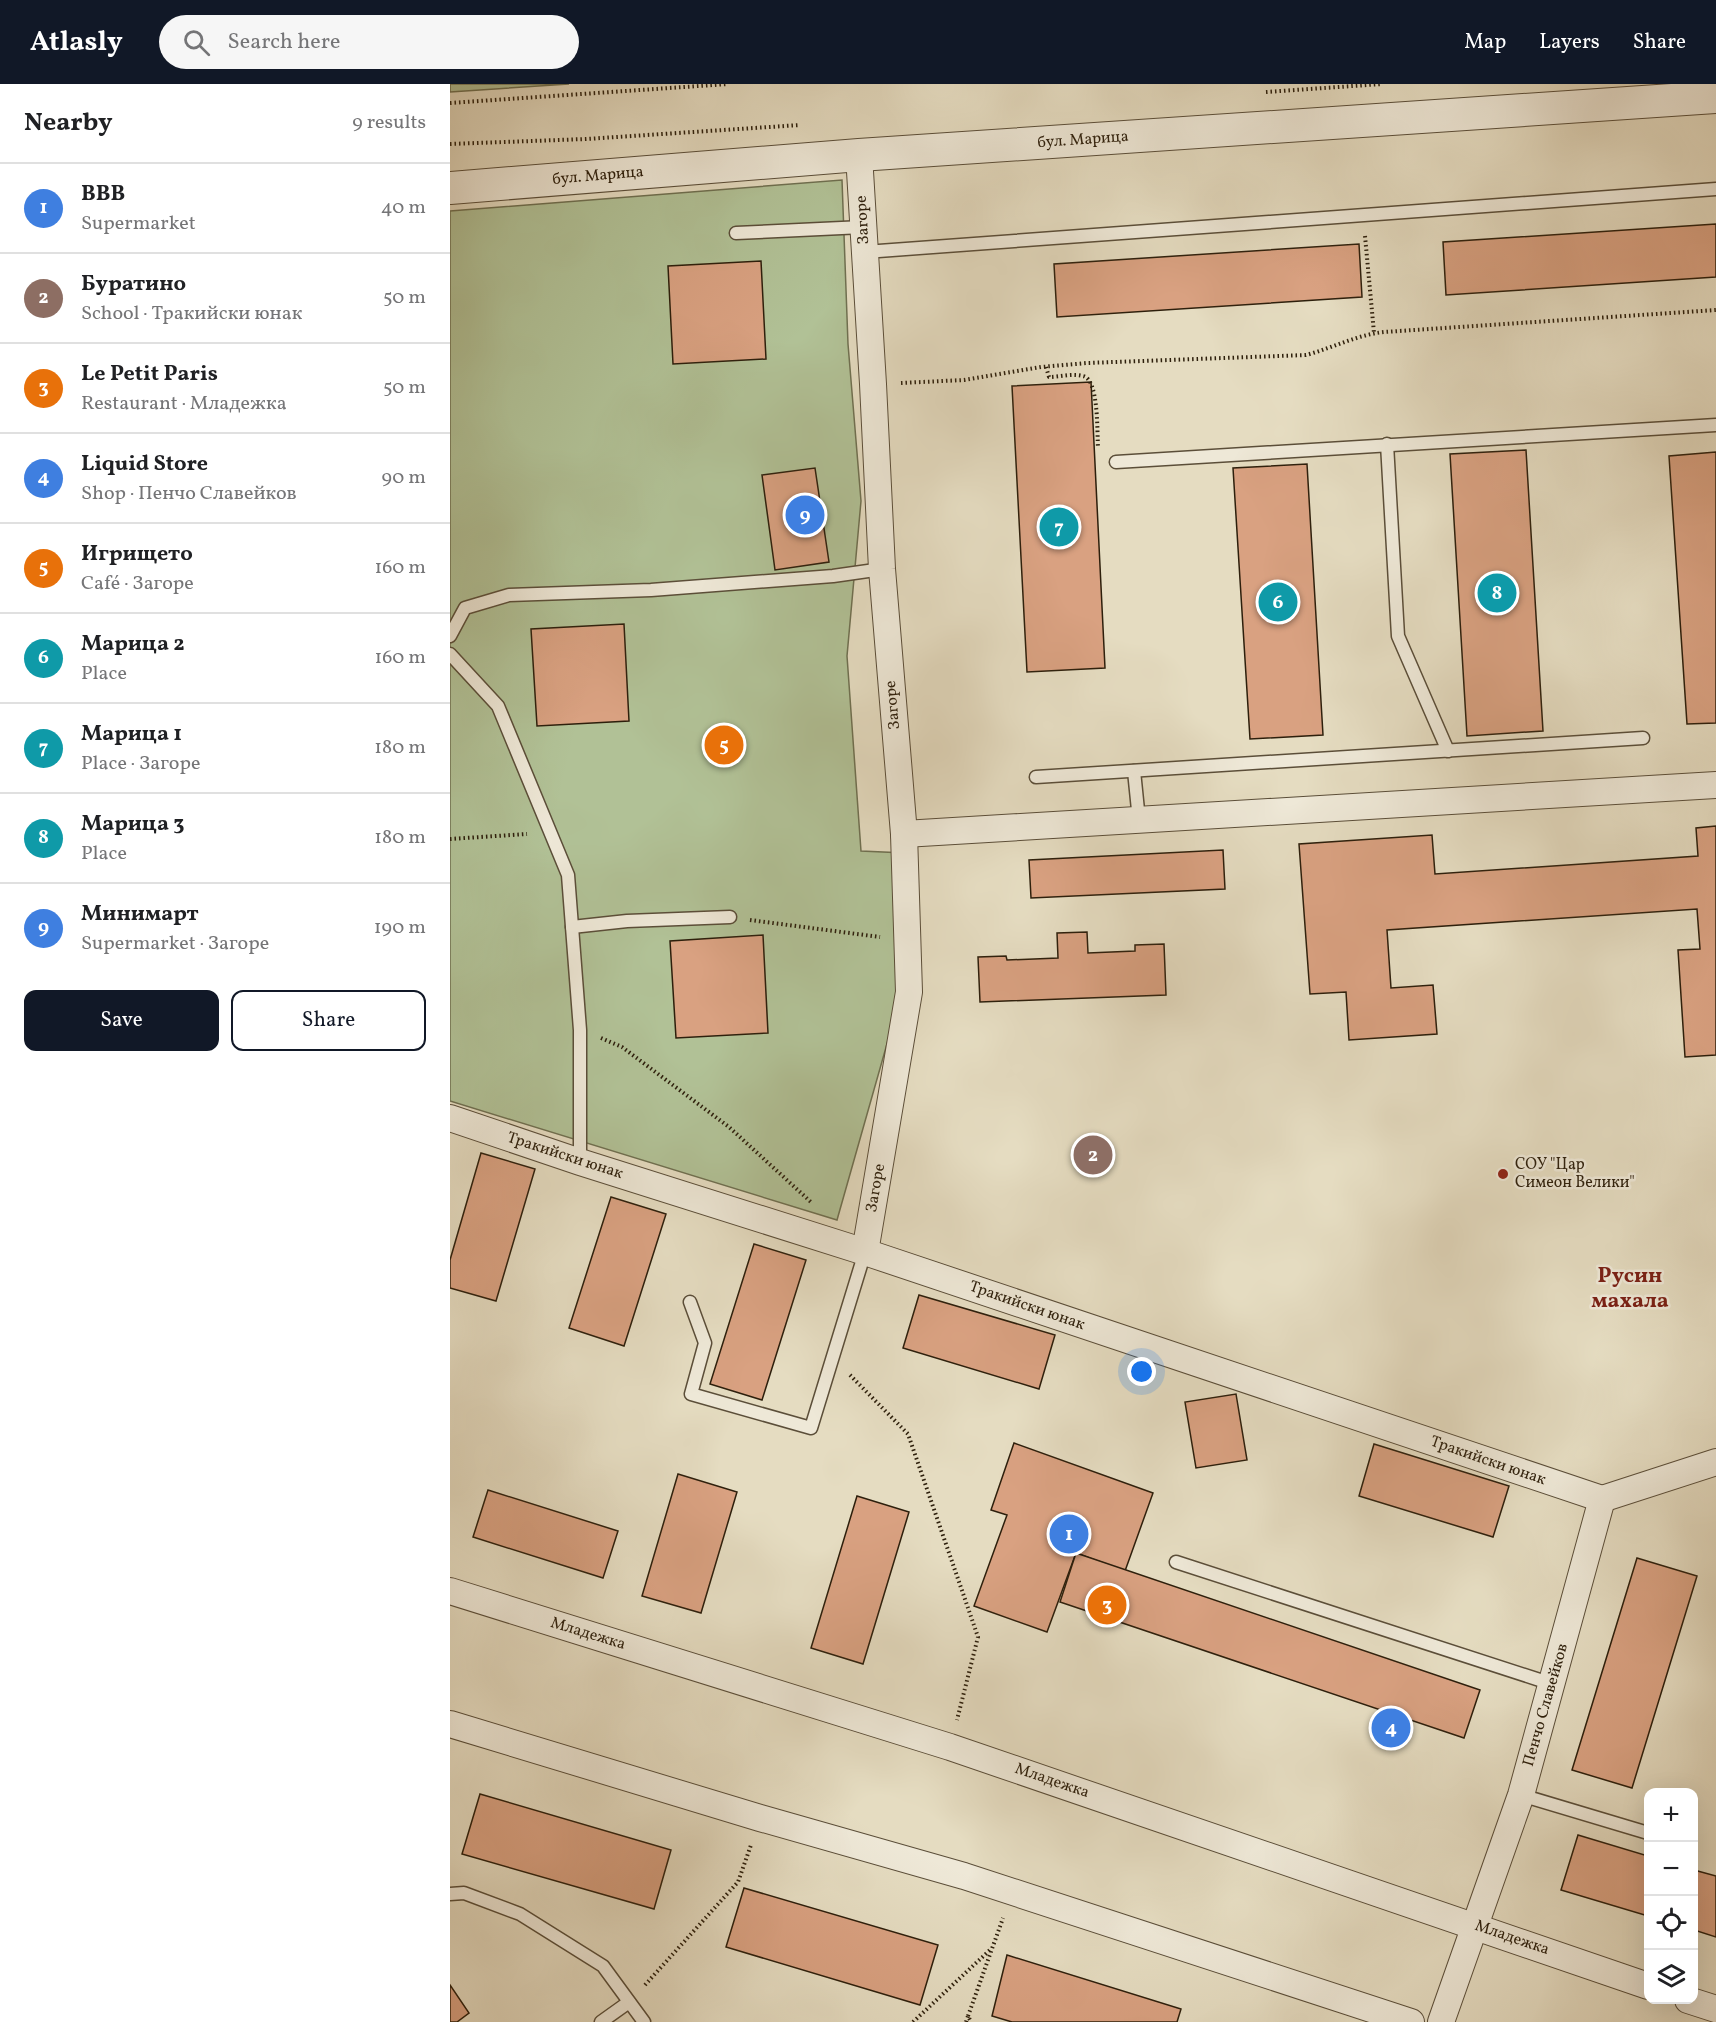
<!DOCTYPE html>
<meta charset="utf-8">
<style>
body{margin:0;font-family:Vollkorn,serif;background:#f6f6f6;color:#202124}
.controls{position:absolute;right:18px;bottom:18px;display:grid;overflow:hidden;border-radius:12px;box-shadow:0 6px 24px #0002}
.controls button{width:54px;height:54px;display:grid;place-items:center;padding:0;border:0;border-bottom:2px solid #e0e0e0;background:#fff;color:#202124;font:30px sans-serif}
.you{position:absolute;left:692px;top:1288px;width:21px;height:21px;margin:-15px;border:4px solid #fff;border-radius:50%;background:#1a73e8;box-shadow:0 0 0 9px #1a73e833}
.badge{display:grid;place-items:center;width:39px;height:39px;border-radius:50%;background:#111827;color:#fff;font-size:20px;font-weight:700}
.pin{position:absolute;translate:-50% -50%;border:3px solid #fff;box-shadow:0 2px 6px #0006}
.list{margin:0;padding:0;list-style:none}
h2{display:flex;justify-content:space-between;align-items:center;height:78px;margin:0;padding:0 24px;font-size:26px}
h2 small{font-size:20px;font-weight:400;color:#757577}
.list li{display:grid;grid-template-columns:39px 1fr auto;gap:18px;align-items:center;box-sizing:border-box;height:90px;padding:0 24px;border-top:2px solid #e0e0e0}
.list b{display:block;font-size:22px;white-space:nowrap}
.list p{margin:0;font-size:20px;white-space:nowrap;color:#757577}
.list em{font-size:20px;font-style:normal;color:#757577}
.actions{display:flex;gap:12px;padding:18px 24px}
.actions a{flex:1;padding:14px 0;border:2px solid #111827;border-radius:12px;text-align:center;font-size:21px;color:#111827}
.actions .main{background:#111827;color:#fff}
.icon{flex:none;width:33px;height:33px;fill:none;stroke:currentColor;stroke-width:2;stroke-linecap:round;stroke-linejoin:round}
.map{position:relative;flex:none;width:1266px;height:1938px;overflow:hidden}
header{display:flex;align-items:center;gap:36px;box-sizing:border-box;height:84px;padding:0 30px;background:#111827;color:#fff}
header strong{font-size:28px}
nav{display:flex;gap:33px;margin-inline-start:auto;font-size:21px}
.search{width:420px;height:54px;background:#f6f6f6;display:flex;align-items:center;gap:15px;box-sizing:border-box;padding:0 21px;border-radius:33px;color:#757577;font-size:22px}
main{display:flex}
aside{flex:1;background:#fff}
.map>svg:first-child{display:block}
.green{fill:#b1c196;stroke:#6f7051;stroke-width:1.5}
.building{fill:#d9a181;stroke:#2d1f0c;stroke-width:1.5}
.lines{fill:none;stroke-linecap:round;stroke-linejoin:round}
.service-casing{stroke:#5b4e39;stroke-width:15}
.minor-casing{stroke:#5b4e39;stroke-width:28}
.tertiary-casing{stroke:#5b4e39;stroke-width:34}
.path{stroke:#2d1f0c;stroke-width:4;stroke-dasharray:1.5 3;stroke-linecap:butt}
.service{stroke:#eee8d7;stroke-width:12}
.minor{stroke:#eee8d7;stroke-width:26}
.tertiary{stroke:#eee8d7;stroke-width:32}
.poi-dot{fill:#8f2418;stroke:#eee8d7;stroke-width:2}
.labels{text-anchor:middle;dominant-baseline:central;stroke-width:5;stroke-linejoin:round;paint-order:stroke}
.street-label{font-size:16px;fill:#2d1f0c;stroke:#eee8d7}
.poi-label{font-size:16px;fill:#2d1f0c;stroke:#eee8d7;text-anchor:start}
.district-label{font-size:22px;font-weight:bold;fill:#7a1f14;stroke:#eee8d7}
</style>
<header>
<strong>Atlasly</strong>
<div class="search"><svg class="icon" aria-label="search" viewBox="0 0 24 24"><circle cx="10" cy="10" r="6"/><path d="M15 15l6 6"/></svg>Search here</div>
<nav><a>Map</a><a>Layers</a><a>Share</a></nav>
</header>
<main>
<aside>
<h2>Nearby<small>9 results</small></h2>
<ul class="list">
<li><span class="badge" style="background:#3f7fe0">1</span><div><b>ВВВ</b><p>Supermarket</p></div><em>40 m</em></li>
<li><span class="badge" style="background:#8d6e63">2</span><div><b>Буратино</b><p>School · Тракийски юнак</p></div><em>50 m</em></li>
<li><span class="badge" style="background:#e8710a">3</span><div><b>Le Petit Paris</b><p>Restaurant · Младежка</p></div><em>50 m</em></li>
<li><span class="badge" style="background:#3f7fe0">4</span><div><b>Liquid Store</b><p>Shop · Пенчо Славейков</p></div><em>90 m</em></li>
<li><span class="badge" style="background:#e8710a">5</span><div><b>Игрището</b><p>Café · Загоре</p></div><em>160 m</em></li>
<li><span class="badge" style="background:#0f9aa8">6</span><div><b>Марица 2</b><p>Place</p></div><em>160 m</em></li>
<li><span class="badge" style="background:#0f9aa8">7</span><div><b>Марица 1</b><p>Place · Загоре</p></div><em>180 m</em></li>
<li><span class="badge" style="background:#0f9aa8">8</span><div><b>Марица 3</b><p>Place</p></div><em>180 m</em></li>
<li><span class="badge" style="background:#3f7fe0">9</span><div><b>Минимарт</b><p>Supermarket · Загоре</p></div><em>190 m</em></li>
</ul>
<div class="actions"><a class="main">Save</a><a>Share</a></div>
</aside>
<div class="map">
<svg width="1266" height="1938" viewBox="0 0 1266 1938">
<rect width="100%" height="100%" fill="#e5dcc1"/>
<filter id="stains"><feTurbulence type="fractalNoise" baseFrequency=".00333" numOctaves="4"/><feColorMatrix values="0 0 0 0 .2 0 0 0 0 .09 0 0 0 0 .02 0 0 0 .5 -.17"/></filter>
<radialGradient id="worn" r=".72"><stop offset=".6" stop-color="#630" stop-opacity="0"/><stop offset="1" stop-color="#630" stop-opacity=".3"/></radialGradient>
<g class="green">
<path d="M0 0H119L0 8Z"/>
<path d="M392 96 398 260 411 417 397 572 411 767 455 769 450 914 387 1136 0 1017V127Z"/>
</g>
<g class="building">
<path d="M1266 140V193L996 211 993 158Z"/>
<path d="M909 160 912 213 607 233 604 180Z"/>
<path d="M311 177 316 275 223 280 218 182Z"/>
<path d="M641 298 655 584 577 588 562 302Z"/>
<path d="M1076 366 1093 647 1017 652 1000 370Z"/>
<path d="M1266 368V639L1237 640 1219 372Z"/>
<path d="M857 380 873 651 800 655 783 384Z"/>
<path d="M365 384 379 478 325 486 312 391Z"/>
<path d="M174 540 179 637 87 642 81 545Z"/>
<path d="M1266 742V971L1235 973 1228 866 1250 865 1247 825 937 846 941 904 983 901 987 950 899 956 896 908 860 910 849 760 982 751 985 790 1248 772 1246 744Z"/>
<path d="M773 766 775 805 581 814 579 776Z"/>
<path d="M637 848 638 869 685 867V861L714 860 716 911 530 918 528 873 556 872 557 876 608 874 607 849Z"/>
<path d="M313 851 318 949 226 954 220 857Z"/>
<path d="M31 1069 85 1085 46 1217 0 1204V1176Z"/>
<path d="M161 1113 216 1130 174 1262 119 1244Z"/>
<path d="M304 1160 356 1176 312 1316 260 1300Z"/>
<path d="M469 1211 605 1251 589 1305 453 1264Z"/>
<path d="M786 1310 797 1376 746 1384 735 1318Z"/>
<path d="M564 1359 703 1409 675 1487 626 1469 597 1548 524 1522 557 1431 541 1426Z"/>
<path d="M924 1360 1059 1402 1043 1453 909 1412Z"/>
<path d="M228 1390 287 1408 251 1529 192 1512Z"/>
<path d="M38 1406 168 1447 153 1494 23 1453Z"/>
<path d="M407 1412 459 1428 413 1580 361 1564Z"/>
<path d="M626 1469 1030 1606 1014 1654 610 1518Z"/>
<path d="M1187 1474 1247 1492 1182 1704 1122 1686Z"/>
<path d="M30 1710 221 1766 204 1825 12 1770Z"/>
<path d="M1128 1751 1198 1772V1832L1111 1806Z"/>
<path d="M1244 1786 1266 1792V1853L1244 1846Z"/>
<path d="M294 1804 488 1861 470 1921 276 1863Z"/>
<path d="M557 1871 731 1925 727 1938H562L542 1932Z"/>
<path d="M0 1901 19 1929 7 1938H0Z"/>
</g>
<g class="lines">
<defs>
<g id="service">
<path d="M286 149 413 143"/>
<path d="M415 168 1266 105"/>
<path d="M937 360 948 552 998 667"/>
<path d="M666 378 1266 341"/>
<path d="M0 552 15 524 59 511 201 506 383 492 432 485"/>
<path d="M0 570 48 622 118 791 130 946V1078"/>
<path d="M684 687 689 736"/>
<path d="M586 693 1193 654"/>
<path d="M122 843 177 837 280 833"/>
<path d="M240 1218 255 1259 241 1310 361 1344 415 1168"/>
<path d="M726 1478 1102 1600"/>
<path d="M1071 1711 1198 1749"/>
<path d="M0 1810 14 1809 70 1830 153 1882 194 1938"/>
<path d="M151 1938 179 1918"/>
</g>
<g id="minor">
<path d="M409 71 423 300 432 485 454 750 459 908 415 1168"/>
<path d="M454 750 1266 701"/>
<path d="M0 1034 130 1078 415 1168 1152 1415"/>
<path d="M1152 1415 1266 1378"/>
<path d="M0 1507 500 1663 1198 1902"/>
<path d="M0 1640 310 1734 514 1792 961 1938"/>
<path d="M1238 1916 1266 1925"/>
<path d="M991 1938 1071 1711 1152 1415"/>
</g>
<path id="tertiary" d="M0 104 409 71 1266 13"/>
</defs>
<use href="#service" class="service-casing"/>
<use href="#minor" class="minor-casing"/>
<use href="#tertiary" class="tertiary-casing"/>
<g class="path">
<path d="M816 8 932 0"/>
<path d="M0 19 278 0"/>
<path d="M0 60 136 55 350 41"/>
<path d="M915 152 924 249"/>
<path d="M596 283 599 293C610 293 622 289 633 292 649 295 647 349 648 364"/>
<path d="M451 299 514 296 591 283 637 279 856 271C883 264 906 251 934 248L1266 226"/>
<path d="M0 755 77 750"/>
<path d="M300 836 430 853"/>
<path d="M151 954 172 963 279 1043 362 1119"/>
<path d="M400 1291 458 1350 528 1553 507 1636"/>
<path d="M195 1901 288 1798 301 1761"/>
<path d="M518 1932 553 1834"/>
<path d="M463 1938 541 1865"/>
<path d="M516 1938 518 1932 521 1938"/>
</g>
<use href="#service" class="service"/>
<use href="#minor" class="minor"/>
<use href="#tertiary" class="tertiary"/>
</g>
<circle class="poi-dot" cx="1053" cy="1090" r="6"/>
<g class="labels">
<g class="street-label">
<text transform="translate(633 56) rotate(-4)">бул. Марица</text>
<text transform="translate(148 92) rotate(-5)">бул. Марица</text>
<text transform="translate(413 136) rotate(-93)">Загоре</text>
<text transform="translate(443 621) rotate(-95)">Загоре</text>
<text transform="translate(115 1072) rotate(18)">Тракийски юнак</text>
<text transform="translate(426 1104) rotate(-80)">Загоре</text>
<text transform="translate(577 1222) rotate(19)">Тракийски юнак</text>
<text transform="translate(1038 1377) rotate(19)">Тракийски юнак</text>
<text transform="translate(138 1550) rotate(17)">Младежка</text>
<text transform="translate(1096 1621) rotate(-74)">Пенчо Славейков</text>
<text transform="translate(602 1697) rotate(19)">Младежка</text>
<text transform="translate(1062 1854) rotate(19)">Младежка</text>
</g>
<g class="poi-label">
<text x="1065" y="1081">СОУ "Цар<tspan x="1065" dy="18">Симеон Велики"</tspan></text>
</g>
<g class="district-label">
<text x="1180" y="1192">Русин<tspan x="1180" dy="25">махала</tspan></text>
</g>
</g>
<rect width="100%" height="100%" filter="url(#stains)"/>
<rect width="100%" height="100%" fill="url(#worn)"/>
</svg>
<div class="controls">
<button>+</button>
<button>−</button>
<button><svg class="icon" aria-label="locate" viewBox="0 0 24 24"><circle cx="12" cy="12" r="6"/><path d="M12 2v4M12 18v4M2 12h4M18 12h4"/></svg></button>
<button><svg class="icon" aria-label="layers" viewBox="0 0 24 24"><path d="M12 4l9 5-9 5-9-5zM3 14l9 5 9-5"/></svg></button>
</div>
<div class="you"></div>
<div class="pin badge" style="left:619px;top:1450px;background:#3f7fe0">1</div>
<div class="pin badge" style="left:643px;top:1071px;background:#8d6e63">2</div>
<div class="pin badge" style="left:657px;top:1521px;background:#e8710a">3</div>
<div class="pin badge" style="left:941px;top:1644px;background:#3f7fe0">4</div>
<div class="pin badge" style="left:274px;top:661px;background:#e8710a">5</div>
<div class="pin badge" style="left:828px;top:518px;background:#0f9aa8">6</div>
<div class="pin badge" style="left:609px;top:443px;background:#0f9aa8">7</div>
<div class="pin badge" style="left:1047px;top:509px;background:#0f9aa8">8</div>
<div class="pin badge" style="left:355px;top:431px;background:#3f7fe0">9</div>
</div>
</main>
